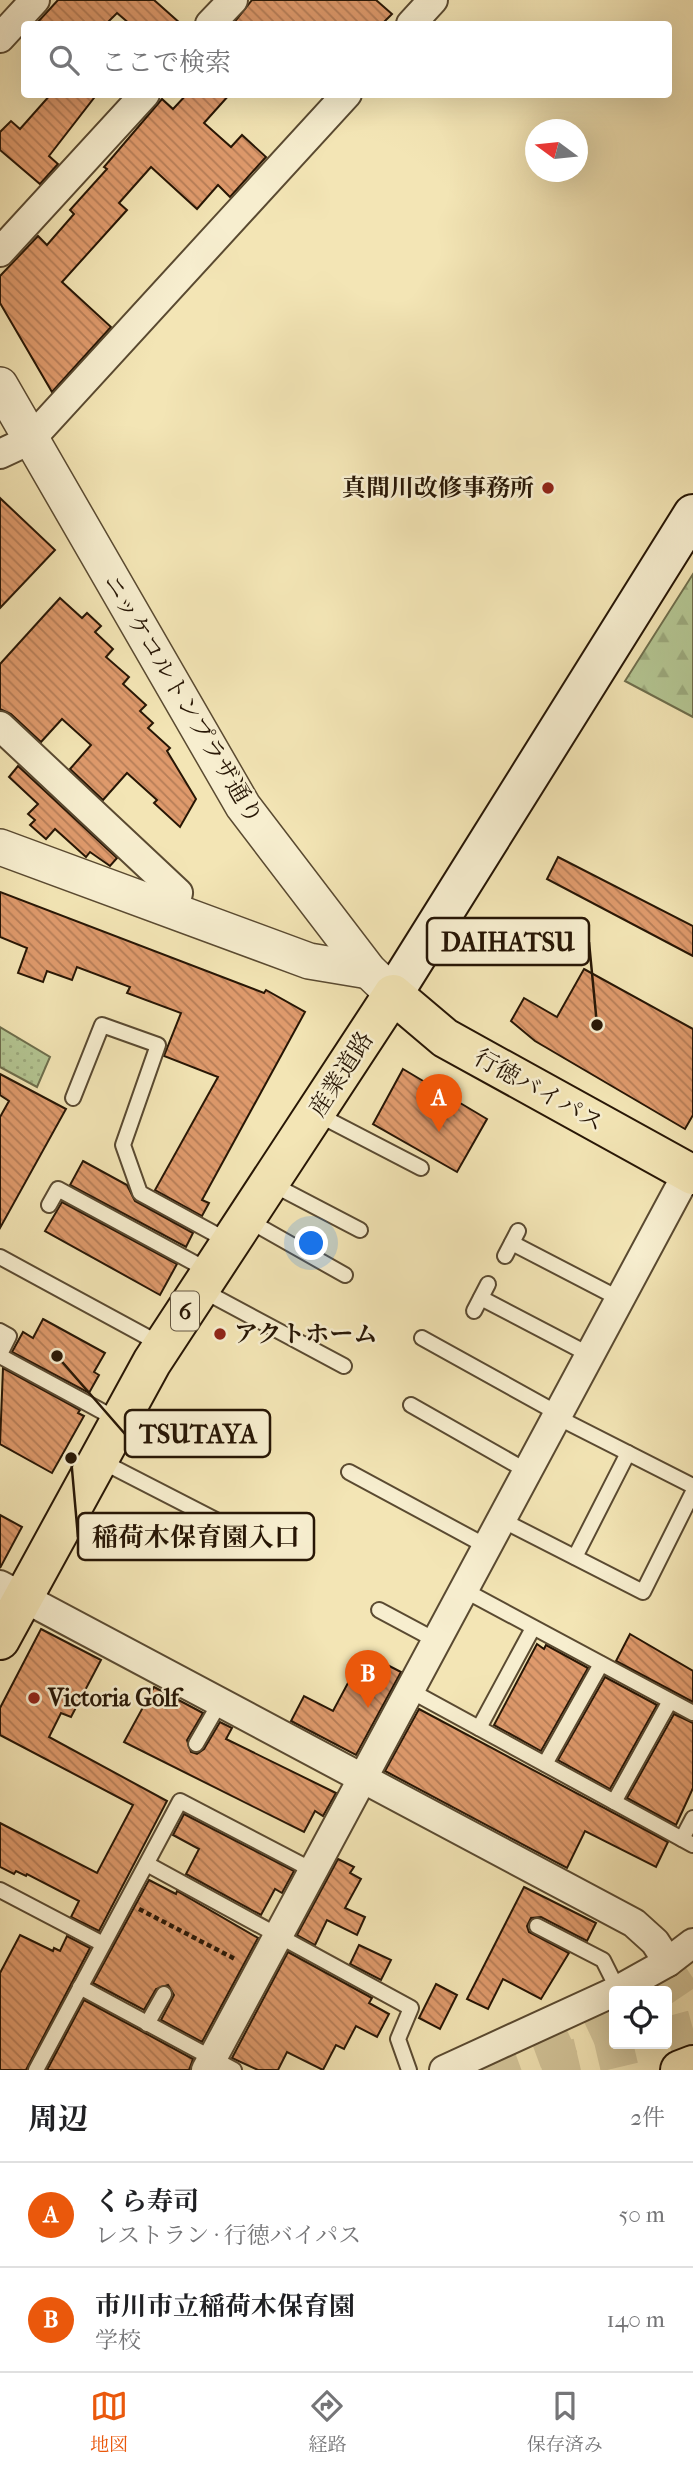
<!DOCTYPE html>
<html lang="ja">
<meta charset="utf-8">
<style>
body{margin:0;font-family:"IM FELL French Canon","Noto Serif JP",serif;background:#f6f6f6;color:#202124}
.controls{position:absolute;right:21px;bottom:21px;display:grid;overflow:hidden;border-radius:7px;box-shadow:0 7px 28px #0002}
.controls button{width:63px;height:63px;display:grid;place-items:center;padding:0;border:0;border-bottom:2px solid #e0e0e0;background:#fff;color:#202124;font:35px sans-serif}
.compass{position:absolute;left:525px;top:119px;width:63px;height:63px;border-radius:50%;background:#fff;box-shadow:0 7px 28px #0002;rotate:285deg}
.you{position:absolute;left:312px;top:1244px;width:24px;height:24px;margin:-18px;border:5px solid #fff;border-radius:50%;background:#1a73e8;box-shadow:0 0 0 10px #1a73e833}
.badge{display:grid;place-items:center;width:46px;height:46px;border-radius:50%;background:#ea580c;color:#fff;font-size:23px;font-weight:700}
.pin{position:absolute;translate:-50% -58px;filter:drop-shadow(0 2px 4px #0008)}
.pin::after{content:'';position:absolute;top:37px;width:24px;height:21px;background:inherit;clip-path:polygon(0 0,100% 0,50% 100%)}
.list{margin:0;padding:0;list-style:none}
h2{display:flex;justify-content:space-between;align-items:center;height:91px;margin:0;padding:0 28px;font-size:30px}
h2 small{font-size:23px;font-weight:400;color:#757577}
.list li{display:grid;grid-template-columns:46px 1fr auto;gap:21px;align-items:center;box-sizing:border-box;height:105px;padding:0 28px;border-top:2px solid #e0e0e0}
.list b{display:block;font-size:26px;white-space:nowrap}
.list p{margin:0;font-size:23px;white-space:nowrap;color:#757577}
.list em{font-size:23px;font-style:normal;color:#757577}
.icon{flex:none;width:38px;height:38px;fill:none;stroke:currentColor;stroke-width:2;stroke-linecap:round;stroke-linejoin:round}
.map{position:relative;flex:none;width:693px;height:2070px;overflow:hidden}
.search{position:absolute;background:#fff;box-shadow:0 7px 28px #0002;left:21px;right:21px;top:21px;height:77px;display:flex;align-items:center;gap:18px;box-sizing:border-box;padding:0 24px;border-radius:7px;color:#757577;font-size:26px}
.sheet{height:301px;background:#fff}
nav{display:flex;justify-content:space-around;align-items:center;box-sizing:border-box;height:98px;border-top:2px solid #e0e0e0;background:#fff;font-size:19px;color:#757577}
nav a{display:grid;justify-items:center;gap:4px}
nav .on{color:#ea580c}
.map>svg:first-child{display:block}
.green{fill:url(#green-dots);stroke:#6e6e4c;stroke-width:2}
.forest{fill:url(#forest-firs);stroke:#6e6e4c;stroke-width:2}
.building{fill:url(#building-back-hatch);stroke:#271605;stroke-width:2}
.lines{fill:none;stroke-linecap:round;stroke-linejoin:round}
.motorway-tunnel{stroke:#d4c69b;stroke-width:38;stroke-dasharray:38 19;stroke-linecap:butt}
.service-casing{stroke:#5a4a31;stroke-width:18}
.minor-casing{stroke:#5a4a31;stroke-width:32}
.tertiary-casing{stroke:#5a4a31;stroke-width:38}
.secondary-casing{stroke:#271605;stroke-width:42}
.primary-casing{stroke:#271605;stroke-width:42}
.trunk-casing{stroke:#271605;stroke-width:42}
.path{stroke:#271605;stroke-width:4.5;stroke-dasharray:5 3.5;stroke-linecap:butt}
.service{stroke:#f7eecf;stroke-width:14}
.minor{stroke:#f7eecf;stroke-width:28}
.tertiary{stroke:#f7eecf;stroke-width:35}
.secondary{stroke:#f7eecf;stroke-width:38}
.primary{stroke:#f3e5b5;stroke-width:38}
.trunk{stroke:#f3e5b5;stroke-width:38}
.poi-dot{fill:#8f2418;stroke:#f7eecf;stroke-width:2.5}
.labels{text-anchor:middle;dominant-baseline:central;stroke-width:5;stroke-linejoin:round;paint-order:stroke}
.shield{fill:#f7eecf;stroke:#655742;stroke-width:2}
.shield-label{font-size:23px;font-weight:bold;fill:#271605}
.poi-label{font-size:24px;font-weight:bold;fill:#271605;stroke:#f7eecf;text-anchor:start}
.street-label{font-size:24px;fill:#271605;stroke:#f7eecf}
.leader{fill:none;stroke:#271605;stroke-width:2.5}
.callout-dot{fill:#271605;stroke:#f7eecf;stroke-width:2.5}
.callout{fill:#f7eecf;stroke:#271605;stroke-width:2.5}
.callout-label{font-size:26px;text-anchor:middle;font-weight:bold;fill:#271605}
</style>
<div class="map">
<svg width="693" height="2070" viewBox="0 0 693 2070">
<defs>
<pattern id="green-dots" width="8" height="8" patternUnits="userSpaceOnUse" patternTransform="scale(1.75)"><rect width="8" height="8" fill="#b4c693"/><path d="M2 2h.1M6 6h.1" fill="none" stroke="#9ba97d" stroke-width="1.8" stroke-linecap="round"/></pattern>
<pattern id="forest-firs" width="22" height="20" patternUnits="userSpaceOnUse" patternTransform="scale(1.75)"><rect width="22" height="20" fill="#b4c693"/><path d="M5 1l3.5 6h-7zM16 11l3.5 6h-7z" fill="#9ba97d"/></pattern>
<pattern id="building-back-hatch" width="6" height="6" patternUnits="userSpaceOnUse" patternTransform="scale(1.75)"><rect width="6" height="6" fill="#df9a6c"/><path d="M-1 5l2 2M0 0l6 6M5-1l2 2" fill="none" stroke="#b57d57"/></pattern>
</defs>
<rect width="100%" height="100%" fill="#f3e5b5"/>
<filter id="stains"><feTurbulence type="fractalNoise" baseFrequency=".00286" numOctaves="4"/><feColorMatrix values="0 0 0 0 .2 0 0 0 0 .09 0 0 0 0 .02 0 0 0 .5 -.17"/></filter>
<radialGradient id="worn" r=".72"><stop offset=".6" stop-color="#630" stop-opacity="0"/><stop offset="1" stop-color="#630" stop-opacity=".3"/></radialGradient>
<path class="green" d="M0 1027 50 1057 37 1087 0 1067Z"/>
<path class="forest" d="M693 574V717L625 681Z"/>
<g class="building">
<path d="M58 0H154L181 24H130L117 13 106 24H36Z"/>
<path d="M252 0H376L392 14 382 24H233Z"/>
<path d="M51 94H97L49 156 58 164 40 184 0 150V132L11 121 20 129Z"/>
<path d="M187 94H230L204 123 231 147 242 135 266 157 230 197 218 185 197 209 151 167 119 203 127 210 62 282 111 327 52 392 0 303V276L38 236 47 245 74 214 70 210 107 169 104 167 162 99 173 109Z"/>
<path d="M0 498 55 550 0 608Z"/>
<path d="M60 598 82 618 87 613 101 626 95 632 113 649 106 657 129 677 123 684 146 705 140 711 153 723 148 728 170 748 167 751 196 799 180 827 154 803 157 800 127 773 103 800 70 769 91 745 62 719 41 742 11 714 0 709V664Z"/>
<path d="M18 766 117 858 110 866 90 852 86 857 55 829 46 839 30 825 35 820 28 814 38 804 9 777Z"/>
<path d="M558 857 693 926V956L547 879Z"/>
<path d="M0 892 264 993 266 990 305 1012 202 1200 209 1203 202 1216 155 1190 218 1077 164 1056 181 1013 127 993 130 987 77 967 72 980 47 971 43 982 18 973 27 948 0 937Z"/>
<path d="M584 969 693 1029V1115L685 1129 535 1041 511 1021 524 998 557 1017Z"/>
<path d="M403 1069 487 1119 457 1172 373 1124Z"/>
<path d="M0 1074 66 1109 0 1228V1117L9 1101 0 1095Z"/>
<path d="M83 1161 127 1185 135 1201 193 1233 186 1247 70 1185Z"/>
<path d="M62 1202 177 1264 160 1295 45 1231Z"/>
<path d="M43 1319 105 1353 94 1372 99 1375 89 1393 12 1352 23 1332 33 1338Z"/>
<path d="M3 1368 80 1410 78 1413 84 1416 52 1473 0 1444Z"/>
<path d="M0 1515 22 1527 0 1568Z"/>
<path d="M41 1629 101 1660 71 1717 61 1713 49 1737 167 1801 99 1931 71 1917 79 1901 27 1874 26 1876 16 1871 14 1874 0 1867V1823L97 1873 133 1805 0 1735V1708Z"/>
<path d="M630 1634 693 1671V1702L616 1661Z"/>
<path d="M537 1644 544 1649 546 1645 588 1668 541 1751 494 1725Z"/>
<path d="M364 1653 401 1672 356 1755 291 1721 304 1696 333 1711Z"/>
<path d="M605 1677 657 1705 610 1789 558 1760Z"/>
<path d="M154 1687 203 1713 187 1740 191 1752 197 1754 204 1749 220 1722 232 1728 226 1739 336 1793 323 1816 315 1811 304 1832 124 1742Z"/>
<path d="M419 1709 668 1842 656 1867 585 1831 567 1868 385 1771Z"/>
<path d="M674 1714 693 1723V1788L676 1825 627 1798Z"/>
<path d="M184 1814 294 1871 282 1893 275 1889 261 1915 186 1874 199 1849 173 1835Z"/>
<path d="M338 1859 354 1867 350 1873 361 1879 345 1908 365 1917 357 1935 327 1920 315 1945 297 1935Z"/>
<path d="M149 1880 176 1894 177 1891 258 1938 202 2042 161 2020 174 1995 168 1985 156 1989 144 2010 93 1983Z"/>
<path d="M524 1887 596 1923 587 1941 541 1917 531 1918 527 1926 529 1932 569 1953 541 1999 503 1979 488 2009 467 1999Z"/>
<path d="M20 1935 53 1951 54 1948 60 1951 67 1936 90 1948 26 2070H0V1973Z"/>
<path d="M359 1945 391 1960 381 1980 350 1964Z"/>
<path d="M288 1952 372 1998 369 2003 389 2014 377 2037 356 2026 344 2049 336 2045 323 2070 287 2052 278 2070H258L232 2058Z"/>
<path d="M436 1984 457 1995 440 2029 419 2018Z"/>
<path d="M84 2000 193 2059 189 2070H47Z"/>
</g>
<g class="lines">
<g class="motorway-tunnel">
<path d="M656 1991 693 1966"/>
<path d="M667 2036 693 2029"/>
<path d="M541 2066 635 2044"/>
<path d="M481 2070 546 2046 614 2014"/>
</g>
<defs>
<g id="service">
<path d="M73 1098 102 1025 158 1045 123 1145 140 1193 228 1241"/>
<path d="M317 1114 421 1168"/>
<path d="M270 1183 360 1230"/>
<path d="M49 1205 58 1189 209 1271"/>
<path d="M246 1219 345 1275"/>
<path d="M512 1243 620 1299"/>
<path d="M505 1256 518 1231"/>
<path d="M0 1257 162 1345"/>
<path d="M200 1289 344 1366"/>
<path d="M481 1298 590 1355"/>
<path d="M474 1311 488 1284"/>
<path d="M0 1331 9 1336 0 1354"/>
<path d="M422 1338 559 1414"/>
<path d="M0 1356 118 1420"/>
<path d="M411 1405 527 1471"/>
<path d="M557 1417 693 1486"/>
<path d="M101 1461 247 1536"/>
<path d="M349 1472 486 1546"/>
<path d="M500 1519 643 1592 693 1492"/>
<path d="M575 1557 628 1453"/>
<path d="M464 1590 693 1713"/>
<path d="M379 1610 437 1641"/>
<path d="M411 1691 693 1845"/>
<path d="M479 1728 533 1628"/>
<path d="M196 1744 219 1704"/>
<path d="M545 1764 601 1664"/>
<path d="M614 1802 670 1701"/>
<path d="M682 1839 693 1818"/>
<path d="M147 1864 411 2008 398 2039 409 2070"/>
<path d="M0 1890 103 1944"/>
<path d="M537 1926 603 1960 618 1990"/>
<path d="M80 1987 234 2070"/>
<path d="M147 2024 164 1994"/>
<path d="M36 2070 180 1801 314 1871"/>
</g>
<g id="minor">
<path d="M210 24 233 0"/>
<path d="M411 24 433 0"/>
<path d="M0 38 35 0"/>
<path d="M0 252 145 94"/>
<path d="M0 454 30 440 347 94"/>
<path d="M0 726 178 893 174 910"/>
<path d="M0 1585 634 1923 655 1942 668 1962"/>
<path d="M616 1991 668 1962 693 1943"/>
<path d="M206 2070 688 1172"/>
<path d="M444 2070 614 1992"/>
</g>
<g id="tertiary">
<path d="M0 385 243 806 369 971 393 994"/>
<path d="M0 847 309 961 369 971"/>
</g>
<path id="secondary" d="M393 994 693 514"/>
<path id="primary" d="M0 1640 152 1362 393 994 445 1038 693 1175"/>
<path id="trunk" d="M680 2070 693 2065"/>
</defs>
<use href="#service" class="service-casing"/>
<use href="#minor" class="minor-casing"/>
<use href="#tertiary" class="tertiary-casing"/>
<use href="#secondary" class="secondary-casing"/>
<use href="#primary" class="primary-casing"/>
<use href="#trunk" class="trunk-casing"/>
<path class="path" d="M139 1909 237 1960"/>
<use href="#service" class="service"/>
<use href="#minor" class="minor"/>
<use href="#tertiary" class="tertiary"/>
<use href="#secondary" class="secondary"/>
<use href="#primary" class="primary"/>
<use href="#trunk" class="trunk"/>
</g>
<g class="poi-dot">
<circle cx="548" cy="488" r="7"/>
<circle cx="220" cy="1334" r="7"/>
<circle cx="34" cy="1698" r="7"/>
</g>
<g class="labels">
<rect class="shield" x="171" y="1291.5" width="28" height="39" rx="5"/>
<g class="shield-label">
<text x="185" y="1311">6</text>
</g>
<g class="poi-label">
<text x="534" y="488" text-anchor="end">真間川改修事務所</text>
<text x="234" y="1334">アクトホーム</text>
<text x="48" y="1698">Victoria Golf</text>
</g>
<g class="street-label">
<text transform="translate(183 699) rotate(59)">ニッケコルトンプラザ通り</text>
<text transform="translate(341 1074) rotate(-57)">産業道路</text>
<text transform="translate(539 1090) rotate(29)">行徳バイパス</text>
</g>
</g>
<path class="leader" d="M597 1025L589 942M57 1356L125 1434M71 1458L78 1537"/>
<g class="callout-dot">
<circle cx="597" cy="1025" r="7"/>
<circle cx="57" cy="1356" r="7"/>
<circle cx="71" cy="1458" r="7"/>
</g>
<g class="callout">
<rect x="427" y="918" width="162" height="47" rx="7"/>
<rect x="125" y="1410" width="145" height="47" rx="7"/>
<rect x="78" y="1513" width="236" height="47" rx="7"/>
</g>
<g class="callout-label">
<text x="508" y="951">DAIHATSU</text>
<text x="198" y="1443">TSUTAYA</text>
<text x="196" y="1546">稲荷木保育園入口</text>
</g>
<rect width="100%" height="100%" filter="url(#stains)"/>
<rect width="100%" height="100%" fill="url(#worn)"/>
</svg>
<div class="controls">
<button><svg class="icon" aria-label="locate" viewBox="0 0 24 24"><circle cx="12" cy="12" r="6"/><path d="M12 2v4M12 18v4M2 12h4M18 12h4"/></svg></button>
</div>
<svg class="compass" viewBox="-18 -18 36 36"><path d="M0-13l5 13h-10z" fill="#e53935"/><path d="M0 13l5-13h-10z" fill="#757577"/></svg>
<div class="you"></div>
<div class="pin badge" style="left:439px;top:1132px">A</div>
<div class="pin badge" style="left:368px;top:1708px">B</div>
<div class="search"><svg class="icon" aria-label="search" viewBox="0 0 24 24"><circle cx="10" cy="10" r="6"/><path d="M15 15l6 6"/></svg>ここで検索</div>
</div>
<section class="sheet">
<h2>周辺<small>2件</small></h2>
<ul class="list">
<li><span class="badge">A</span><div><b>くら寿司</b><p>レストラン · 行徳バイパス</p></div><em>50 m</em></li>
<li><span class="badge">B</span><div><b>市川市立稲荷木保育園</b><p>学校</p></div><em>140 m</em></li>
</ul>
</section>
<nav>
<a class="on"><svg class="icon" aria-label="map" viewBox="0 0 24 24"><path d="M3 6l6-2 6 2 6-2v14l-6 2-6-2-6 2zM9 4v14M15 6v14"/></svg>地図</a>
<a><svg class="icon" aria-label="directions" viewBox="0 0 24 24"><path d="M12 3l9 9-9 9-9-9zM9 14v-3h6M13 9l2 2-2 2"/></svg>経路</a>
<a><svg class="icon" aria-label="saved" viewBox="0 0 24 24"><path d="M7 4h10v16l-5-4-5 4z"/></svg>保存済み</a>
</nav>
